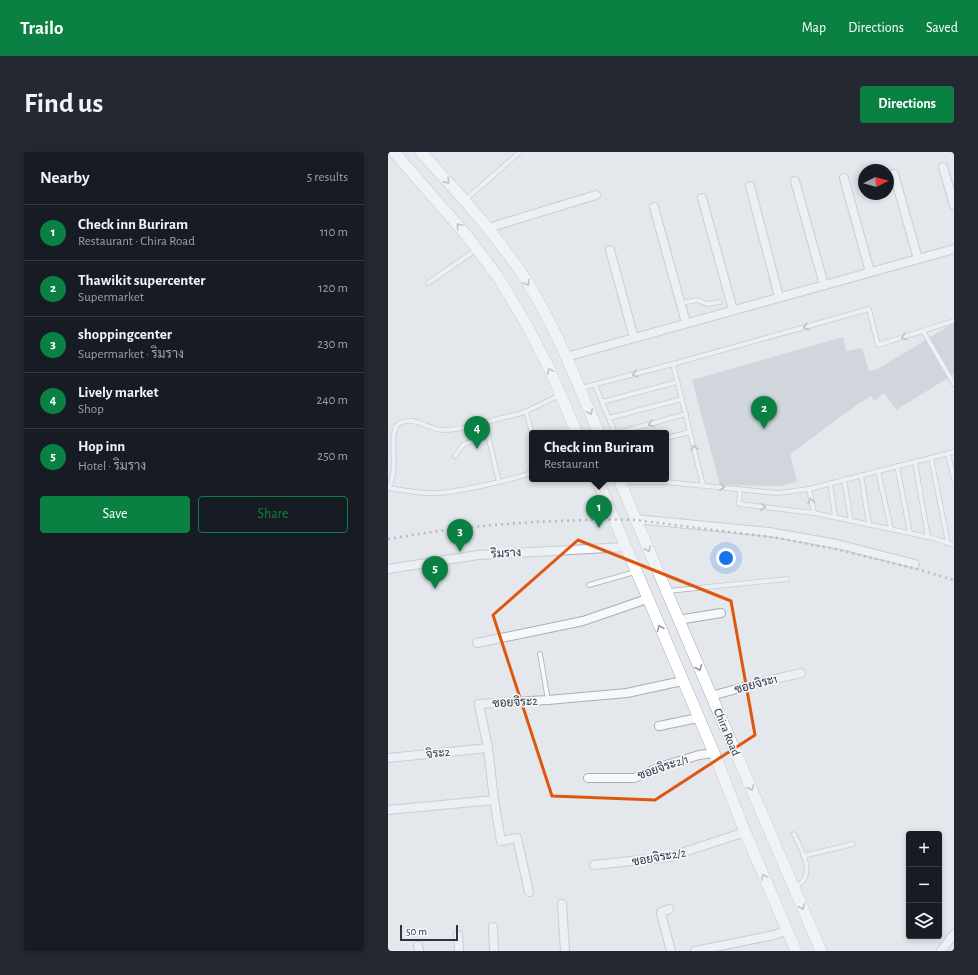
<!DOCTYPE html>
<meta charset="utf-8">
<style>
body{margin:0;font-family:"Alegreya Sans",Sarabun,sans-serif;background:#242831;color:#f1f3f6}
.controls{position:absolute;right:12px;bottom:12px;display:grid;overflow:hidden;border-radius:4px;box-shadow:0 2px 6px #0003}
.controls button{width:36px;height:36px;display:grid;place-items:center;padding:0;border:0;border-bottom:1px solid #363941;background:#171b24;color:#f1f3f6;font:20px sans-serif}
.compass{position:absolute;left:470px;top:12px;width:36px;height:36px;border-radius:50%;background:#171b24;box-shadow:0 2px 6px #0003;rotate:84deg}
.scale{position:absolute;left:12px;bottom:10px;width:58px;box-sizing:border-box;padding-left:4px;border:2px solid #2b3445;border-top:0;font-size:11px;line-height:14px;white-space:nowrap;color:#2b3445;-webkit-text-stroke:3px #f4f6f9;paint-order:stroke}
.you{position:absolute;left:338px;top:406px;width:14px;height:14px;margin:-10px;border:3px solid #fff;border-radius:50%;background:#1a73e8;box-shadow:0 0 0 6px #1a73e833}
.badge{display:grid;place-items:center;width:26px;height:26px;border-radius:50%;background:#0b8043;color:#fff;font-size:13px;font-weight:700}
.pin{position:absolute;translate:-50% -33px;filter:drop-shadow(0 1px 2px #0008)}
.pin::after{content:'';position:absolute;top:21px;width:14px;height:12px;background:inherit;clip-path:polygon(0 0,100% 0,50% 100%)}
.popup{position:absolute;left:141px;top:278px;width:140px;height:52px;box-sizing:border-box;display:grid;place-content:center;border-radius:4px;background:#171b24;filter:drop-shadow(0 1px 3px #0005);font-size:13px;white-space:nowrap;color:#9ea1a6}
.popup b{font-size:15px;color:#f1f3f6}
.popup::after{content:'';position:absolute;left:50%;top:100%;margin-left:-8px;border:8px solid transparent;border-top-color:#171b24}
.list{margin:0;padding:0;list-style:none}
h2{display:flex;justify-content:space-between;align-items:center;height:52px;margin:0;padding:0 16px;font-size:17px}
h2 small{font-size:13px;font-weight:400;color:#9ea1a6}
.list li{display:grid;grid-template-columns:26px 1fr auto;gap:12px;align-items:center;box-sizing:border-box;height:56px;padding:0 16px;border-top:1px solid #363941}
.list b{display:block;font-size:15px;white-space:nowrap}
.list p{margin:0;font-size:13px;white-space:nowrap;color:#9ea1a6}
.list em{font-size:13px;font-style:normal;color:#9ea1a6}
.actions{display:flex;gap:8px;padding:12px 16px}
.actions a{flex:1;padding:9px 0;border:1px solid #0b8043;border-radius:4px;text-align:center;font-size:14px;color:#0b8043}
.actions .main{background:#0b8043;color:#fff}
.icon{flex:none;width:22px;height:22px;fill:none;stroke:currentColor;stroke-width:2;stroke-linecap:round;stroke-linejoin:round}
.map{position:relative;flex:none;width:566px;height:799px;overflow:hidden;border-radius:4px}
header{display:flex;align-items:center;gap:24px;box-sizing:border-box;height:56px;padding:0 20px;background:#0b8043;color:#fff}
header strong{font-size:19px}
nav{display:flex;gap:22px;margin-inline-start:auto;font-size:14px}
.intro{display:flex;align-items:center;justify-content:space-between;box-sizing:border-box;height:96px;padding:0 24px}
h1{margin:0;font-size:28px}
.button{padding:10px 18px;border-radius:4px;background:#0b8043;color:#fff;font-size:14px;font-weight:700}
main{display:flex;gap:24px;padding:0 24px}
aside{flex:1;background:#171b24;border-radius:4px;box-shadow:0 2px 6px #0003}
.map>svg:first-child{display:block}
.building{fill:#bbc0ca}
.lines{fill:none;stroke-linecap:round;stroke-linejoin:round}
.lane-casing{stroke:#a9aeb7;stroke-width:5.5}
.street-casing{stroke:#a9aeb7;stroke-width:10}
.secondary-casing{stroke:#a9aeb7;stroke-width:12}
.lane{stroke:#f7f8fa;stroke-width:4}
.street{stroke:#f7f8fa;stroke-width:8}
.secondary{stroke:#fff;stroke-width:11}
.rail{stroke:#7d8696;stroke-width:2.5;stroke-dasharray:2 4;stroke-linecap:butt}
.oneway{stroke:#959aa2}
.oneway2{stroke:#9196a0}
.marked{fill:none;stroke:#df570f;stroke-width:3;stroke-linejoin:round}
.labels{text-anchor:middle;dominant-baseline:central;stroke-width:3.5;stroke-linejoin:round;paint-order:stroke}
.street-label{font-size:12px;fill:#2b3445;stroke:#f4f6f9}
</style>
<header>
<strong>Trailo</strong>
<nav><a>Map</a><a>Directions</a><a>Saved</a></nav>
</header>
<div class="intro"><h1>Find us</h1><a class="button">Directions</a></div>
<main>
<aside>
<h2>Nearby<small>5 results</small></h2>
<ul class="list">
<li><span class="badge">1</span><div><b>Check inn Buriram</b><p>Restaurant · Chira Road</p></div><em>110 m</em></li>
<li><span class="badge">2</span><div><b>Thawikit supercenter</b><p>Supermarket</p></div><em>120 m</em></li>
<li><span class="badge">3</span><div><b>shoppingcenter</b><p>Supermarket · ริมราง</p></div><em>230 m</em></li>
<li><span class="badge">4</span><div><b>Lively market</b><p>Shop</p></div><em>240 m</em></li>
<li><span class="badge">5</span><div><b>Hop inn</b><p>Hotel · ริมราง</p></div><em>250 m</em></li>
</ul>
<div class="actions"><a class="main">Save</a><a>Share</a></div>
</aside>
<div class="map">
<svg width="566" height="799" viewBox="0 0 566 799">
<rect width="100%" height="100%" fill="#e4e7ec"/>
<path class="building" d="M564 172H566V222L508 258 496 241 487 249 483 244 470 252 402 302 409 330 392 334 332 333 304 228 455 185 458 199 474 196 481 219 488 218Z"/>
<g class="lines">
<defs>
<g id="lane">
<path d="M77 48 132 0"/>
<path d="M40 131 89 97"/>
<path d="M293 151 310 148 319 152 332 150"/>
<path d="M535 179 566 232"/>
<path d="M285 212 315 333"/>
<path d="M207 233 227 281"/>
<path d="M193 236 285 212 481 157 490 193 566 169"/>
<path d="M214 250 289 230"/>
<path d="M138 260 144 281"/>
<path d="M221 266 294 247"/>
<path d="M97 271 111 330"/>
<path d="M229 281 298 262"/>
<path d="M278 286 302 280"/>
<path d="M560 302 566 328"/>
<path d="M67 304 75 293 99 282"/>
<path d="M543 306 560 391"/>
<path d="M527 310 540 385"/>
<path d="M509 314 522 381"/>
<path d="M490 319 503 377"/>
<path d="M473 323 481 372"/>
<path d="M456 327 463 369"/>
<path d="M234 330H277L390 341 421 337 566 300"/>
<path d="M442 331 447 365"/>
<path d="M0 336C12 320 0 287 9 273 25 261 41 279 56 278 75 278 94 271 113 266 121 264 131 263 139 259 150 254 161 248 172 243"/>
<path d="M1 336C17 339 34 342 50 341 82 338 113 330 144 321"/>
<path d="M352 337 351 352 426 361 545 386 566 393"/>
<path d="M421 337 426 361"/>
<path d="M201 433 247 420"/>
<path d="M280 439 399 427"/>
<path d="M152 502 160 548"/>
<path d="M406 682C412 695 425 715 415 729 413 731 410 733 408 735"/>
<path d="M415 704 465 692"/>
</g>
<g id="street">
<path d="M555 15 566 53"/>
<path d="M506 22 530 107"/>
<path d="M456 26 482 120"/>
<path d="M407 29 436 133"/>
<path d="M362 34 391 145"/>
<path d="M314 46 345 158"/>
<path d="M266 55 298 171"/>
<path d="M100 76 208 43"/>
<path d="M222 98 246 186"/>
<path d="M178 205 566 97"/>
<path d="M247 367 381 380 449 392 527 412"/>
<path d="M0 417 90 403 238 395"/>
<path d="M290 468 333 461"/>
<path d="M89 491 195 469 259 447"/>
<path d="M323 544 374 530 413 521"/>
<path d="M271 574 310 566"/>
<path d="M0 606 100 596"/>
<path d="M200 626H246L275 614 311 603 326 601"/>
<path d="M106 648 113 689 129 686 141 740"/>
<path d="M0 658 106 648 100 596 91 552 160 548 239 541 294 529"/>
<path d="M206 713 281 705 357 680"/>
<path d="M174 752 177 799"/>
<path d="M281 757 273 760V762L283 799"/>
<path d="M105 775 106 799"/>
<path d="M70 783 71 799"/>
<path d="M30 794 31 799"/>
<path d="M307 799 386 783 400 778"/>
<path d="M553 799 566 782"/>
</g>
<g id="secondary">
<path d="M6 0 80 85 110 125 137 170 161 216 189 281"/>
<path d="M33 0C67 38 103 76 132 119 166 169 187 227 211 281"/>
<path d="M209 327 326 601 357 680 408 799"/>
<path d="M231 327 248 368 433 799"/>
</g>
</defs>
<use href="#lane" class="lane-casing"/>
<use href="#street" class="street-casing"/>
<use href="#secondary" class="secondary-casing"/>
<use href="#lane" class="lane"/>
<use href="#street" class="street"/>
<use href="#secondary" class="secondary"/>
<path class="rail" d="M0 387C57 377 113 371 171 369 197 368 222 367 248 368L390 386 451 398 529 417 566 428"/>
</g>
<defs><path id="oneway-chevron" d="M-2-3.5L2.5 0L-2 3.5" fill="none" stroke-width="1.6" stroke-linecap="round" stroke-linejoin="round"/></defs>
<g class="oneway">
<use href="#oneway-chevron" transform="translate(59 29) rotate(48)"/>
<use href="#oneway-chevron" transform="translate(71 74) rotate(-131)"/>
<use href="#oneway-chevron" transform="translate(139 131) rotate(59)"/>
<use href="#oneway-chevron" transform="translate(162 219) rotate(-114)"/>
<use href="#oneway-chevron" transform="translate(202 260) rotate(66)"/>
<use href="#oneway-chevron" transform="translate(260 397) rotate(67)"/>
<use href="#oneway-chevron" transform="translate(272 476) rotate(-113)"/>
<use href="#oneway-chevron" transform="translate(311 516) rotate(67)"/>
<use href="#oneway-chevron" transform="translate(363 636) rotate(67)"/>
<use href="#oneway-chevron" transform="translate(376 725) rotate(-114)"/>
<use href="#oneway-chevron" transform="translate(414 755) rotate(67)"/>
</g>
<g class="oneway2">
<use href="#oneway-chevron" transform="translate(418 175) rotate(164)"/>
<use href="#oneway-chevron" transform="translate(516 185) rotate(162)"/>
<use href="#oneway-chevron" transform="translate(247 222) rotate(165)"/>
<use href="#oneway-chevron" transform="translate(263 272) rotate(165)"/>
<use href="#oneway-chevron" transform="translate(306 296) rotate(-104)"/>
<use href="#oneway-chevron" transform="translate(334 335) rotate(6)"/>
<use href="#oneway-chevron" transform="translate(423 349) rotate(-101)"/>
<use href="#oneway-chevron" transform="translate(375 355) rotate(7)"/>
</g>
<path d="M0 0H566V799H0ZM190 388 343 449 367 583 267 648 164 644 105 463Z" fill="#e4e7ec" fill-opacity=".55" fill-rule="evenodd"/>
<path class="marked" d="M190 388 343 449 367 583 267 648 164 644 105 463Z"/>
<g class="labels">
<g class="street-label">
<text transform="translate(118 401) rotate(-3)">ริมราง</text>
<text transform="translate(368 532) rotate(-15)">ซอยจิระ1</text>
<text transform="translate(127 550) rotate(-3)">ซอยจิระ2</text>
<text transform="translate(339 580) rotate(67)">Chira Road</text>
<text transform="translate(50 601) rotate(-6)">จิระ2</text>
<text transform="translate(275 615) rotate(-19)">ซอยจิระ2/1</text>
<text transform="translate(271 705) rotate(-10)">ซอยจิระ2/2</text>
</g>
</g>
</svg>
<div class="controls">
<button>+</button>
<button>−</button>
<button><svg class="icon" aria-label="layers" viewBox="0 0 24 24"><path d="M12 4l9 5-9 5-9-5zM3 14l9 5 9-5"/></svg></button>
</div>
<svg class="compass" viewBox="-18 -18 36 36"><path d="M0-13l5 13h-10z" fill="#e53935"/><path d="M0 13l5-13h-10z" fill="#9ea1a6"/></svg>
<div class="scale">50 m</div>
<div class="you"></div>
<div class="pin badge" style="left:211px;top:376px">1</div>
<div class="popup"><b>Check inn Buriram</b>Restaurant</div>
<div class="pin badge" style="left:376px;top:277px">2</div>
<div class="pin badge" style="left:72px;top:400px">3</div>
<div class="pin badge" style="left:89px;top:297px">4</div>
<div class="pin badge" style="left:47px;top:437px">5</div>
</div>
</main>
